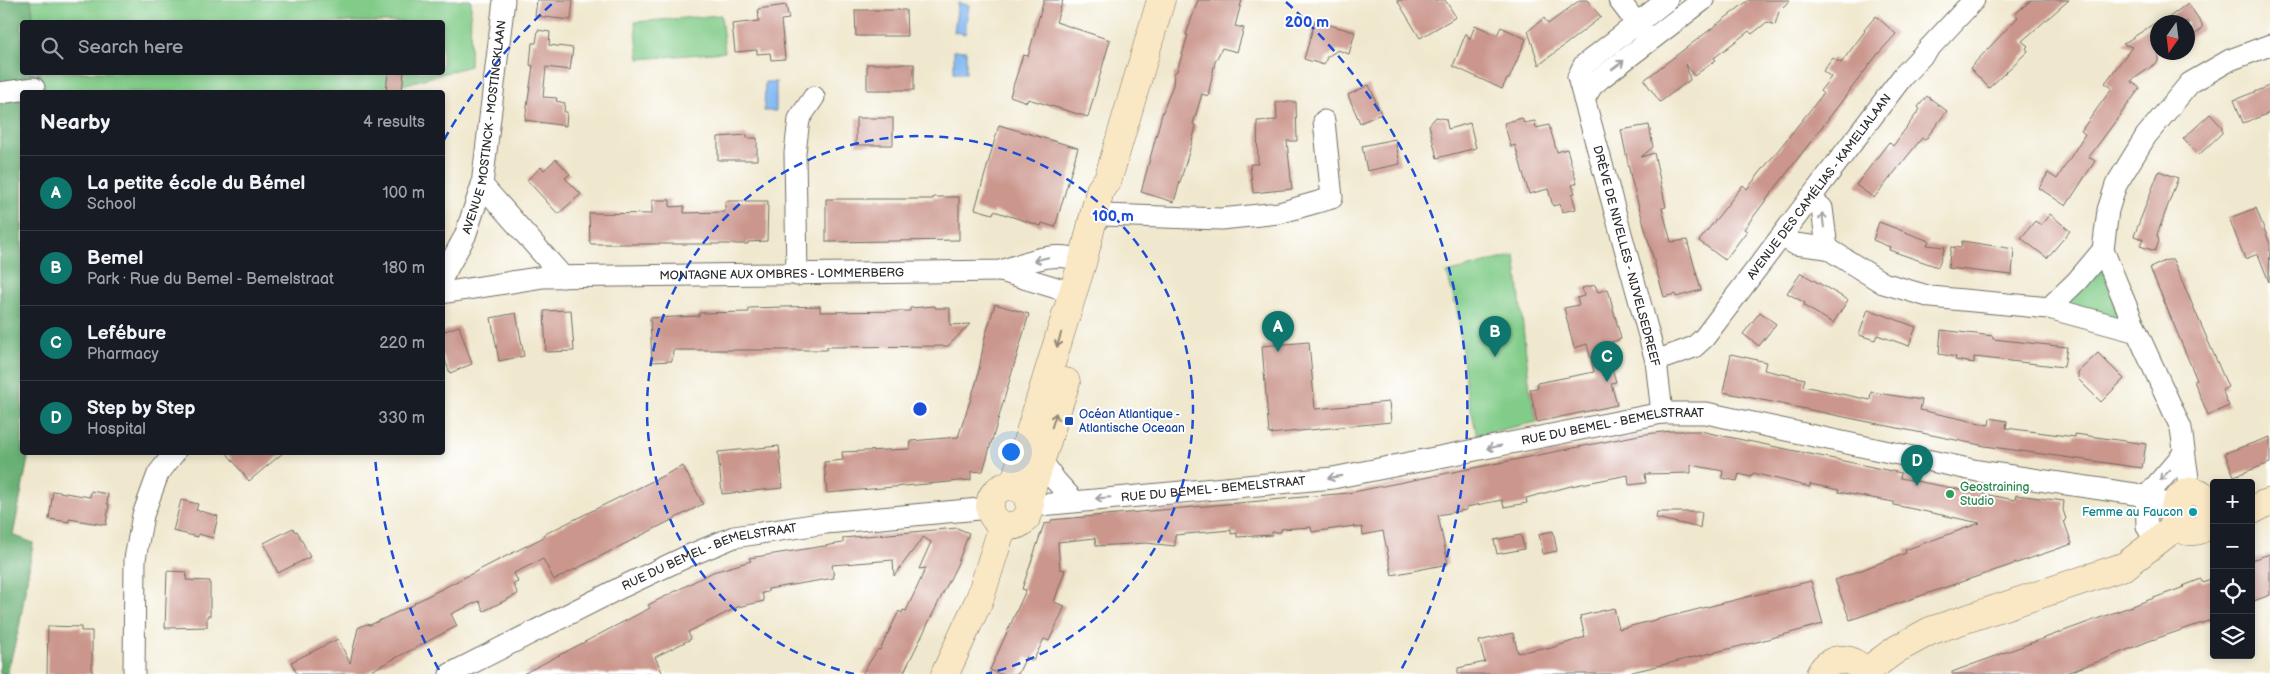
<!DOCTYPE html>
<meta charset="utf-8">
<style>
body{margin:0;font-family:"Balsamiq Sans",sans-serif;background:#242831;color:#f1f3f6}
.controls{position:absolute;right:15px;bottom:15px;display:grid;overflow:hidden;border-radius:5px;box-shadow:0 2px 8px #0003}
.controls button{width:45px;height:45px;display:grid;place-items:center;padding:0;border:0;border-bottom:1px solid #363941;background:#171b24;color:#f1f3f6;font:25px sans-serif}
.compass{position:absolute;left:2150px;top:15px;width:45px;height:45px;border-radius:50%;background:#171b24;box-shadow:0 2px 8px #0003;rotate:194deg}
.you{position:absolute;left:1010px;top:451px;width:18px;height:18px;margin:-12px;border:4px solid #fff;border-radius:50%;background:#1a73e8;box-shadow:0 0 0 8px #1a73e833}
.badge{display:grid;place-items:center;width:32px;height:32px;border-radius:50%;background:#0f766e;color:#fff;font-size:16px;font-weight:700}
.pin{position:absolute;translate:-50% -41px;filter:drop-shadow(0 1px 2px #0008)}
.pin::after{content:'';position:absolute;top:26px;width:18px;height:15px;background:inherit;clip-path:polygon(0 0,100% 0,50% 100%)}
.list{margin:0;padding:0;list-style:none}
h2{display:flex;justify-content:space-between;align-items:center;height:65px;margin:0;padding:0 20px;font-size:21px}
h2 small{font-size:16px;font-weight:400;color:#9ea1a6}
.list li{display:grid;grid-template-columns:32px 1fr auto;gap:15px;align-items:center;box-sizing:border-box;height:75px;padding:0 20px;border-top:1px solid #363941}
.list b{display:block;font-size:19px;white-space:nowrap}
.list p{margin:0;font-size:16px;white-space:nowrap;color:#9ea1a6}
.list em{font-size:16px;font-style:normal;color:#9ea1a6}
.icon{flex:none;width:28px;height:28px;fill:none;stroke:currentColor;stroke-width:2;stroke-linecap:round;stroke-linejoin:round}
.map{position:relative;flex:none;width:2270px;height:674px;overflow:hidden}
.search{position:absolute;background:#171b24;box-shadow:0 2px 8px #0003;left:20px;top:20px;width:425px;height:55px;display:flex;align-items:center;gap:12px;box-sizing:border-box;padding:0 18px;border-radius:5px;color:#9ea1a6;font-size:19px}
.panel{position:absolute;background:#171b24;box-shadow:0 2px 8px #0003;left:20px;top:90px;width:425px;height:365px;border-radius:5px}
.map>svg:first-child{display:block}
.green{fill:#82cc89;stroke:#567c5a;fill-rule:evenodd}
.forest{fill:#69b075;stroke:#4a6e50}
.water{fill:#83b9f2;stroke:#57728e}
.building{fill:#cb968c}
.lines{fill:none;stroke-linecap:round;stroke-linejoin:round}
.street-casing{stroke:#706d64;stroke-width:23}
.secondary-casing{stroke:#706d64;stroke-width:29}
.street{stroke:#fff;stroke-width:21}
.secondary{stroke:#fae7c3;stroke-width:28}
.oneway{stroke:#a0a0a0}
.oneway2{stroke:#928977}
.ring{fill:none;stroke:#1d4ed8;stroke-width:2.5;stroke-dasharray:9 6}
.transit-dot{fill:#1a4fb4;stroke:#fff;stroke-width:2}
.leisure-dot{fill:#2e9e5b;stroke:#fff;stroke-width:2}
.culture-dot{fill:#0f9aa8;stroke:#fff;stroke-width:2}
.labels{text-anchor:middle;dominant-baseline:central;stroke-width:4;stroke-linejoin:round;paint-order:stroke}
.street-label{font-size:12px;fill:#2b2b2b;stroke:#fff}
.transit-label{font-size:12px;fill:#164399;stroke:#fff;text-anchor:start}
.leisure-label{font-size:12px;fill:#27864d;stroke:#fff;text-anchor:start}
.culture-label{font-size:12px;fill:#0d838f;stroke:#fff;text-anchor:end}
.centre{fill:#1d4ed8;stroke:#fff;stroke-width:2.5}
.ring-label{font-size:15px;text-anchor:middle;font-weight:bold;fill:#1d4ed8;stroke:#fff;stroke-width:4;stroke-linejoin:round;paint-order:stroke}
</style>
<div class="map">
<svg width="2270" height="674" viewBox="0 0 2270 674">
<rect width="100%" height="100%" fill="#fff"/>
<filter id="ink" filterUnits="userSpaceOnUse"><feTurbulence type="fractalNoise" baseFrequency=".02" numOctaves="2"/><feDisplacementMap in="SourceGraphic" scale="10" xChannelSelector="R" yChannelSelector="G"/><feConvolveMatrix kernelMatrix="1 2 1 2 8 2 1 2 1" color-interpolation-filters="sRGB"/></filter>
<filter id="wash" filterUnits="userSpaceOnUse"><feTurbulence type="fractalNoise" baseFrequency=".0096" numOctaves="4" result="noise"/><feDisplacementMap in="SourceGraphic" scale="20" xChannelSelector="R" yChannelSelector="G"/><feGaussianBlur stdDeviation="1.12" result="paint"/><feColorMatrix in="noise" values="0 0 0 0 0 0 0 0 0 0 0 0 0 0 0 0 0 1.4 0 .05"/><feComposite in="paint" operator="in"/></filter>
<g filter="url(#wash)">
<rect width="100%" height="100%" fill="#f0e8ce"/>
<g class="green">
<path d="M0 0H471L470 66 377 92H22V452L29 453 13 535 33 543 19 628 7 674H0ZM22 22H442V72H22Z"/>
<path d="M721 15 725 52 639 59 635 22Z"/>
<path d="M1515 255 1530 389 1537 422 1477 435 1467 393 1457 310 1447 273Z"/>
<path d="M2102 267 2120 320 2070 307 2067 298Z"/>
</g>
<path class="forest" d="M0 0H31L34 22H22V72L40 73 43 92H22V452L29 453 13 535 33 543 19 628 7 674H0Z"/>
<g class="water">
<path d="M958 3 969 5 965 34 954 32Z"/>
<path d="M954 50 966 51V73H954Z"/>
<path d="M765 82H776V111H764Z"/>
</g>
<g id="blocks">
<g class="building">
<path d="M537 0H573L571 20 535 16Z"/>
<path d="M1044 0H1063L1056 22 1110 40 1088 117 1028 99 1027 102 1010 96 1023 55 1028 56Z"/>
<path d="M1198 0H1242L1235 26 1244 28 1237 52 1222 48 1215 62 1208 96 1202 94 1193 124 1196 126 1192 142 1174 202 1141 192 1162 114 1173 85 1174 73 1177 71 1188 35H1186Z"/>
<path d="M1397 0H1445L1456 17 1420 38Z"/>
<path d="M1580 0H1587L1601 17 1539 65 1528 31 1544 18 1548 24Z"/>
<path d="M1749 0H1790L1779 11 1775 25 1767 22 1752 34 1749 31 1714 58 1716 60 1694 76 1686 64 1690 80 1660 102 1644 80Z"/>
<path d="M2031 0H2069L2022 41 2028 46 2026 48 2028 51 1989 88 1970 68 2018 17 2015 14Z"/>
<path d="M2188 3 2202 24V29L2188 40V22H2163Z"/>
<path d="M786 5 789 19 781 20 785 59 771 60 770 53 757 54V50L735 52 732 24 759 21 758 9Z"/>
<path d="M855 10H906L907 36H856Z"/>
<path d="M1876 16 1896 34 1877 55 1744 229 1747 231 1725 260 1699 241 1743 185 1747 189 1823 94 1820 91 1831 77 1823 71 1833 58 1841 63 1865 31 1864 30Z"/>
<path d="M1315 21 1355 32 1349 54 1338 50 1327 57 1324 65 1304 59Z"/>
<path d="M2158 21V62L2131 81 2140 88 2089 157 2095 161 2066 206 2039 188 2048 173 2057 179 2085 134 2081 131 2112 88 2105 83 2132 47 2123 44Z"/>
<path d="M1475 25 1497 35 1501 27 1526 39 1509 79H1507L1502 89 1453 66 1466 33 1470 39Z"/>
<path d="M538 30 550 32 549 45 573 48 570 70 546 67 543 97 557 98 556 101 565 103 564 112H567L566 126 525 120 533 66 530 65 532 43H536Z"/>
<rect x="867" y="64" width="47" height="26"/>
<path d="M388 72H404L402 92H386Z"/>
<path d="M1369 85 1381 114 1360 123 1348 95Z"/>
<path d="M2270 86V113L2243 123 2234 100Z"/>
<path d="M1927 96 1947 111 1925 140 1922 138 1874 198 1856 185 1889 142 1893 146 1920 109 1918 107Z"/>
<path d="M1276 102H1296L1297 141H1287L1292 189 1253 193 1250 164H1258L1257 121 1277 120Z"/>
<path d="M2210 114 2222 127V133L2199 155 2183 139Z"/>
<path d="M1436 117 1446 119 1448 129 1470 123 1476 148 1437 158 1429 125Z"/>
<rect x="856" y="118" width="37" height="27"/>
<path d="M1522 118 1524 123 1535 121 1536 128 1549 125 1557 152 1567 149 1577 183 1572 185 1575 193 1572 194 1576 209 1562 212 1560 204 1553 206 1548 189 1529 194 1515 145 1511 147 1504 123Z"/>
<path d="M999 125 1078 148 1055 227 1042 223 1041 226 994 211 993 214 975 209Z"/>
<path d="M1649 125 1653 147 1641 157 1654 153 1666 207 1662 208 1671 242 1687 240 1701 290 1676 297 1675 294 1664 297 1631 178 1621 130Z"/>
<path d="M747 135V138H757V160H718V137Z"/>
<path d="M1395 139 1400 164 1367 171 1362 146Z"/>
<path d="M556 159 570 174 565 178 581 194 558 214 527 180 541 167 544 170Z"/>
<path d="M2159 171 2178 178 2157 235 2159 241 2155 251 2140 246 2143 239 2134 236Z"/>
<path d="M933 197H959V240L826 242V199H933Z"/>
<path d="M652 200H670V207L684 206V213L725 212V201H768L767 241 748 242V244H590L589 213 652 214Z"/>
<path d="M2256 208 2270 244 2269 282 2258 254 2245 259 2229 218Z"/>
<path d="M2050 214 2070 231 2047 258 2021 238 2035 221 2041 225Z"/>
<path d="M1879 222 1929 241 1927 245 1945 247 1938 267 1889 250 1890 247 1873 240Z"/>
<path d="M1962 241 2014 249 2012 275 1948 268 1951 247 1961 248Z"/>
<path d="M2167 260H2173L2228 387 2222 390 2229 406 2208 415 2194 381 2197 380 2150 268Z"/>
<path d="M1801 273 1848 300 1833 323 1804 306 1805 303 1787 293Z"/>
<path d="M1595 285 1598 292 1608 289 1621 339 1609 343 1615 367 1612 368 1616 382 1611 383 1617 405 1537 422 1530 389 1538 388 1537 383 1594 372 1587 344 1574 348 1564 308 1579 305 1577 298 1584 296 1582 288Z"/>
<path d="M995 304 1029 314 983 471 971 472V480L827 493 824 462 843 460 842 452 910 449 911 441 958 437 977 380 985 337Z"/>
<path d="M820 306V312L910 311V308L935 306V308H950V325L970 324 948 346 827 347V350H673L672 361 652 362 650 318 699 316V313L749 312V308Z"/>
<path d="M1868 309 1916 327 1909 346 1877 335 1875 340 1859 335Z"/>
<path d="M571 310 574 351 546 352 544 311Z"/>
<path d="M1760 312 1776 324 1759 346 1743 334Z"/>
<path d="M516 313 524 356 499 361 491 318Z"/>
<path d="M459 326 472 364 450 373 442 353V332Z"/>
<path d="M1941 330 1993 336V339L2067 347 2064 367 1974 357V363L1955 360 1956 357 1939 354Z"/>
<path d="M1309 342 1315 409 1389 402 1391 422 1269 434 1262 346Z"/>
<path d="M2098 353 2124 379 2101 402 2078 379V372Z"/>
<path d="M1731 354 1766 362 1764 370 1805 379 1803 386 1870 400 1871 392 1922 400 1920 410 1989 425 1990 418 2007 421 2006 428 2075 437V434L2146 444 2142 468 1985 446 1723 392Z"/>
<path d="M1670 431H1700L1901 473 1900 478 2015 500 2016 495 2064 501 2063 510 2066 519 2064 521 2072 544 1850 620 1835 580 1906 553 1905 550 1980 523 1894 505V502L1838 492 1839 490 1825 487 1810 484V487L1753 473 1751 477 1739 474 1737 481 1722 478 1723 471 1691 465V473L1645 474 1646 483 1629 485 1628 475 1571 486 1526 498 1527 503 1504 507 1502 500 1466 507V510L1438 515 1448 564 1392 575 1383 531 1363 535 1362 527 1355 528 1354 526 1312 532 1311 527 1281 529V532H1272V535L1237 537V533L1231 534V530L1175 535V546L1146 543 1096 546 1095 538 1058 542 1060 569 1065 570 1054 602 1065 606 1049 641 1044 639 1033 661 1026 657 1018 674H999L990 670 1026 590 1022 589 1044 524 1051 523V520L1348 493 1639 435Z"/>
<path d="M2270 437V463L2234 476 2225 453Z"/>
<path d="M779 446 783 488 722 494 718 452Z"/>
<path d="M226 452H284L249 481Z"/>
<path d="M683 466 703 504 554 580 543 559 514 573 518 582 513 584 518 594 484 611 479 601 451 614 457 626 365 674H297L291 662 338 639 350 663 358 628 366 624 370 625 415 604 414 603 534 542 544 537 543 535Z"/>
<path d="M53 491 90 497 91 491 108 494 107 504H109L106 525 69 519V522L49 519Z"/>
<path d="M181 500 198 504 196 510 218 516 213 538 198 534V537L173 531Z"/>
<path d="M1657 512H1702L1700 528 1656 518Z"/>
<path d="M293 528 295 532 297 531 310 557 278 573 264 543Z"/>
<path d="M957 528 969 533 957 565 903 674H862L878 649 880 650 899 611 902 613 903 610 906 611 926 568 919 569 931 542 923 537 894 576 893 560 832 565 834 578 768 589V592L762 593 764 601 738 607 688 632 691 639 655 657 663 674H523L650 608 648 605 670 594 713 572 751 561 749 558 843 543V538Z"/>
<path d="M1553 531 1557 551 1543 554 1539 534Z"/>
<path d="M1521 535 1524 549 1497 554 1494 540Z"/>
<path d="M2270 554V595L2251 602V560Z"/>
<path d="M167 571 187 572 186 580 210 581V616H207V627L165 628Z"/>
<path d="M2214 578V619L2149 641 2105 659 2063 674H1952V672L2184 587 2183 586 2201 579 2202 582Z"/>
<path d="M1811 581 1823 624 1753 643 1624 674H1458V668L1485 662 1479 641 1513 633 1518 653 1542 648 1548 649 1585 637 1580 616 1614 608 1619 629Z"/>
<path d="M48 626 81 627V631H92V674H47Z"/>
</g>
</g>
</g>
<g filter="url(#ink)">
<use href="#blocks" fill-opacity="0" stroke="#706d64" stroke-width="1"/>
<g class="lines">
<defs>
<g id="street">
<path d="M1619 0 1644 33"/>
<path d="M0 93 34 88"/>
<path d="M1584 99 1592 86 1601 78 1703 0"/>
<path d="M482 185 563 277"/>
<path d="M1810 198 1822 208 1827 248"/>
<path d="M1104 215 1221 219 1279 213 1332 198 1324 121"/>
<path d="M1782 236 1795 244 1827 248 1883 283 1931 297 2049 308"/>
<path d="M2103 250 2077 281 2049 308 2137 332"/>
<path d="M1001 271 1073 293"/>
<path d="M797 275 795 153 799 119 814 97"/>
<path id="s1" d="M442 278 465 236 482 185 504 0"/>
<path id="s2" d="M442 293 543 277 1001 271C1031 261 1051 251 1083 260"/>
<path id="s3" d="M1656 361 1694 347 1704 338 1903 76 1974 0"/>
<path d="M1662 413 1656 361 1578 77 1584 65 1667 0"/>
<path d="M1042 461 1055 480 1074 501"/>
<path d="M2190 493 2181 428 2137 332 2103 250 2108 210 2116 185 2146 136 2190 83 2230 60 2270 45"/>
<path id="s4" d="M1030 506 1333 478 1662 413H1706L1978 471 2135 494 2174 506"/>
<path d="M2155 542 2147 526 2146 497 2184 453"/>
<path d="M134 674 135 559 143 515 158 474 175 452"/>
<path id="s5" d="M450 674 622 587 688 556 734 537 826 523 990 508"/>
</g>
<g id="secondary">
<circle cx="1010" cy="506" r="20"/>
<path d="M1013 487 1083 260 1100 190 1108 179 1161 0"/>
<path d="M1028 500 1066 382"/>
<path d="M2251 511 2264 504 2270 502"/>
<path d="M2210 521C2212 514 2213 505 2207 499 2179 470 2155 535 2194 531 2203 531 2207 523 2214 519"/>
<path d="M1865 672 1897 649 1930 631 2125 566 2178 525"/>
<path d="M945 674 980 598 1003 525"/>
<path d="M1820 674C1830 654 1855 656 1866 674"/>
</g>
</defs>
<use href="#street" class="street-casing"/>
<use href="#secondary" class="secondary-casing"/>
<use href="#street" class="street"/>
<use href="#secondary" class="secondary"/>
</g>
<defs><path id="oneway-shaft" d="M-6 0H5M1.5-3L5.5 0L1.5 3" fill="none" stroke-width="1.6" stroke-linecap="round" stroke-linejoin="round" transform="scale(1.25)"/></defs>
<g class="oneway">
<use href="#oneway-shaft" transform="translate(1618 65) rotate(-37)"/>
<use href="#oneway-shaft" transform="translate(1823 220) rotate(-97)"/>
<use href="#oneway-shaft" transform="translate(1041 259) rotate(166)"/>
<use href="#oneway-shaft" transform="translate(1494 447) rotate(169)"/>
<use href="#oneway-shaft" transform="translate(2165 475) rotate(134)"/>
<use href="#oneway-shaft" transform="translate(1335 477) rotate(171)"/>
<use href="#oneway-shaft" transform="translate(1103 498) rotate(175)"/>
</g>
<g class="oneway2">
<use href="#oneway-shaft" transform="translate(1059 340) rotate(107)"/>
<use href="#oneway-shaft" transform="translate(1054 420) rotate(-73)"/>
</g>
</g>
<g class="ring">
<path d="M854 674A273 273 0 1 1 986 674"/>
<path d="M439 670A547 547 0 0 1 375 457M444 140A547 547 0 0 1 554 2M1286 2A547 547 0 0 1 1401 670"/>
</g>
<rect class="transit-dot" x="1064" y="416" width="10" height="10" rx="2.5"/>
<circle class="leisure-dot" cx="1950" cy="494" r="5"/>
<circle class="culture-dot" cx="2193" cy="512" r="5"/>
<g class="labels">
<g class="street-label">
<text stroke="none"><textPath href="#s1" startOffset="159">AVENUE MOSTINCK - MOSTINCKLAAN</textPath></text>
<text stroke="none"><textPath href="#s3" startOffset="244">AVENUE DES CAMÉLIAS - KAMELIALAAN</textPath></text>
<text transform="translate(1626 256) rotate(75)">DRÈVE DE NIVELLES - NIJVELSEDREEF</text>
<text stroke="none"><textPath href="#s2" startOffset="341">MONTAGNE AUX OMBRES - LOMMERBERG</textPath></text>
<text stroke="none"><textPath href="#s4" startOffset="589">RUE DU BEMEL - BEMELSTRAAT</textPath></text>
<text stroke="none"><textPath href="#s4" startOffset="184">RUE DU BEMEL - BEMELSTRAAT</textPath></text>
<text stroke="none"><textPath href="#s5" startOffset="286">RUE DU BEMEL - BEMELSTRAAT</textPath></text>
</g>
<g class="transit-label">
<text x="1079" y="414">Océan Atlantique -<tspan x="1079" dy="14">Atlantische Oceaan</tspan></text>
</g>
<g class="leisure-label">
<text x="1960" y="487">Geostraining<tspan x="1960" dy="14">Studio</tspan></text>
</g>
<g class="culture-label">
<text x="2183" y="512">Femme au Faucon</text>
</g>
</g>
<circle cx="920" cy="409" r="8" class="centre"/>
<g class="ring-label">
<text x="1307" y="27">200 m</text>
<text x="1113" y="221">100 m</text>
</g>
</svg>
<div class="controls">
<button>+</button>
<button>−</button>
<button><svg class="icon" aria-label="locate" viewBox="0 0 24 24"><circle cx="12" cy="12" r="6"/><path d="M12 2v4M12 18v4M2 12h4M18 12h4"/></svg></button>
<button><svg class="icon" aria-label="layers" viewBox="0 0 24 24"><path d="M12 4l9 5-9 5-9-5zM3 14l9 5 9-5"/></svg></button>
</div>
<svg class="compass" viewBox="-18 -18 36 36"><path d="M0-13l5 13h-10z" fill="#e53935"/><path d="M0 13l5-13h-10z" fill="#9ea1a6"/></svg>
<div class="you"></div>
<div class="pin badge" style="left:1278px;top:352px">A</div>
<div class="pin badge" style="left:1495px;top:357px">B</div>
<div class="pin badge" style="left:1607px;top:382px">C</div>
<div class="pin badge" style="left:1917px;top:486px">D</div>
<div class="search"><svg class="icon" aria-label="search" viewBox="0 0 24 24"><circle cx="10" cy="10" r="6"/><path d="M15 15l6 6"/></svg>Search here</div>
<section class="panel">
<h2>Nearby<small>4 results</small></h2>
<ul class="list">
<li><span class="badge">A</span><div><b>La petite école du Bémel</b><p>School</p></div><em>100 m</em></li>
<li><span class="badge">B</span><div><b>Bemel</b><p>Park · Rue du Bemel - Bemelstraat</p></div><em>180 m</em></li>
<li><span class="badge">C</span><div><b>Lefébure</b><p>Pharmacy</p></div><em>220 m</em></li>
<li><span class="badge">D</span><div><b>Step by Step</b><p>Hospital</p></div><em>330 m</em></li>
</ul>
</section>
</div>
